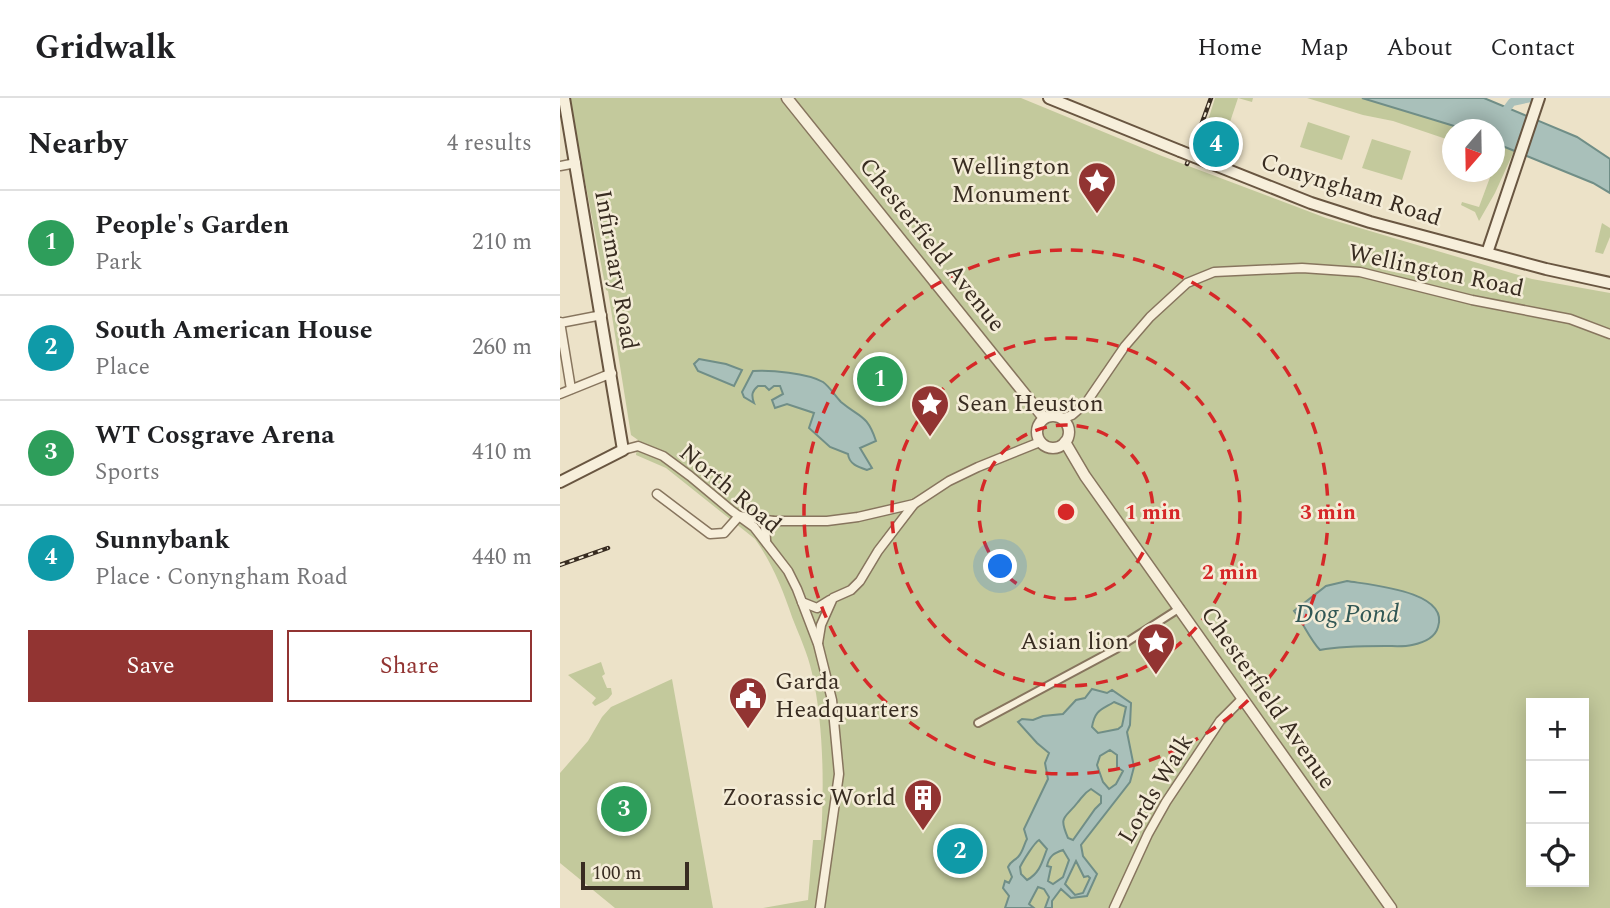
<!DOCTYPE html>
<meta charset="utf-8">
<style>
body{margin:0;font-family:Spectral,serif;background:#f6f6f6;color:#202124}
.controls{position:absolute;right:21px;bottom:21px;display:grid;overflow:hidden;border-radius:0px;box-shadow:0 4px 18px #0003}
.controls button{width:63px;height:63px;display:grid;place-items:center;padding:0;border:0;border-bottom:2px solid #e0e0e0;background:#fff;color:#202124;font:35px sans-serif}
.compass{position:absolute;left:882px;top:21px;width:63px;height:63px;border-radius:50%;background:#fff;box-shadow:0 4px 18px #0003;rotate:200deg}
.scale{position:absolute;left:21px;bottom:18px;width:108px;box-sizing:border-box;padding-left:7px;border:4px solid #382c21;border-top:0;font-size:19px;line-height:24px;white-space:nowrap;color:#382c21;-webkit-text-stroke:5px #f4ecd7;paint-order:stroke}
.you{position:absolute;left:441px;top:469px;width:24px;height:24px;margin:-18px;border:5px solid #fff;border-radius:50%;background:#1a73e8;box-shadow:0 0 0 10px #1a73e833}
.badge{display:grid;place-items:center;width:46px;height:46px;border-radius:50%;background:#923432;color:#fff;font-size:23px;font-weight:700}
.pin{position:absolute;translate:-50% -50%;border:4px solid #fff;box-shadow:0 2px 7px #0006}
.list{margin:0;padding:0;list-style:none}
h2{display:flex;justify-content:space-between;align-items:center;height:91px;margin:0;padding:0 28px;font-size:30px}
h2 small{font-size:23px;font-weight:400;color:#757577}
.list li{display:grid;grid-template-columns:46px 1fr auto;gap:21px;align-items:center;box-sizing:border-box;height:105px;padding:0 28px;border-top:2px solid #e0e0e0}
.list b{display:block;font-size:26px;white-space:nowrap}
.list p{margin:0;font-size:23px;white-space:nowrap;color:#757577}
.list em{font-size:23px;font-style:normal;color:#757577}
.actions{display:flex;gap:14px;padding:21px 28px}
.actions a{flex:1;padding:16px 0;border:2px solid #923432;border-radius:0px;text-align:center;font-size:24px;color:#923432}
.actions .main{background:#923432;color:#fff}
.icon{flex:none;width:38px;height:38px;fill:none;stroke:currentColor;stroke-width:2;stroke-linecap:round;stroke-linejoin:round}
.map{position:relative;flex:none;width:1050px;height:810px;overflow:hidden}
header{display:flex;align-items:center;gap:42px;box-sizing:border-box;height:98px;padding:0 35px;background:#fff;border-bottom:2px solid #e0e0e0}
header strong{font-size:33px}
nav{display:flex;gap:38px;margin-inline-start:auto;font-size:24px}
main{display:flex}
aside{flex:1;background:#fff}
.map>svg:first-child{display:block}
.green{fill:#c3c99c;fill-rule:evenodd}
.water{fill:#a9c0ba;stroke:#708e87;stroke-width:2;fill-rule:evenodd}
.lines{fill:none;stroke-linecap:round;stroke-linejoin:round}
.canal{stroke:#a9c0ba;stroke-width:8}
.pedestrian-casing{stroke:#87755e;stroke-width:10}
.minor-casing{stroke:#87755e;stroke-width:11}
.tertiary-casing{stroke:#87755e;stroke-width:13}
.secondary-casing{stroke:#695641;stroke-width:14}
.pedestrian{stroke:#f7efdb;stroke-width:6}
.minor{stroke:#f7efdb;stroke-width:8}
.tertiary{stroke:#f7efdb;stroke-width:10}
.secondary{stroke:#f7efdb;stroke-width:10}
.rail-casing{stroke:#382c21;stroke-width:4.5}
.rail{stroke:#f4ecd7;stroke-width:2;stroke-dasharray:5;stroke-linecap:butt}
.secondary-bridge-casing{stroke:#695641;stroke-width:14;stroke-linecap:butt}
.secondary-bridge{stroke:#f7efdb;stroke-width:10}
.ring{fill:none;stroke:#d62828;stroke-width:3.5;stroke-dasharray:12 9}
.labels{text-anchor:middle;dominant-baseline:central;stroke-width:5;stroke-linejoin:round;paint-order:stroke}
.poi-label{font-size:24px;fill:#382c21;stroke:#f4ecd7;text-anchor:end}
.street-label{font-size:24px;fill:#382c21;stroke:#f4ecd7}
.water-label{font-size:26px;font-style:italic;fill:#315755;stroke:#f4ecd7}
.centre{fill:#d62828;stroke:#f4ecd7;stroke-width:3.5}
.ring-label{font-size:21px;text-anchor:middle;font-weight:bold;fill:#d62828;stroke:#f4ecd7;stroke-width:5;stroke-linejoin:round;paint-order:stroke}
</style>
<header>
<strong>Gridwalk</strong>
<nav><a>Home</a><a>Map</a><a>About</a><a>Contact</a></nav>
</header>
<main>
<aside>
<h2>Nearby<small>4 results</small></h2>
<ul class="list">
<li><span class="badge" style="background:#2e9e5b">1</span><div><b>People's Garden</b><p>Park</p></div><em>210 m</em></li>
<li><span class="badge" style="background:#0f9aa8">2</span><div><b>South American House</b><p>Place</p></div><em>260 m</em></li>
<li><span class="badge" style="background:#2e9e5b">3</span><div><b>WT Cosgrave Arena</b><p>Sports</p></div><em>410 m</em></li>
<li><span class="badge" style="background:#0f9aa8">4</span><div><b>Sunnybank</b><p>Place · Conyngham Road</p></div><em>440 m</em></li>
</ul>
<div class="actions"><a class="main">Save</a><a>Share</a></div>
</aside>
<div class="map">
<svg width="1050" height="810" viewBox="0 0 1050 810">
<rect width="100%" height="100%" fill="#ece2c8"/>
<g class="green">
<path d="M9 0H461L602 58 766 120 972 181 1050 195V810H203L248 802 253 742H261C264 688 264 628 252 575 248 556 239 537 232 519 223 492 212 465 195 441L106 370 76 357 78 342 71 337 48 193 46 192ZM971 605H1024V784H971Z"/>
<path d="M655 0H693L692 4 678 0 665 39 645 32Z"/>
<path d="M747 0H802L904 31 892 32V43L833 23 803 17Z"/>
<path d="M748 24 790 38 782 62 740 49Z"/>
<path d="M812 41 851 53 842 82 802 70Z"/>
<path d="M935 45 954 53 935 95 919 123 915 114 901 107 902 104 919 109 932 74H934Z"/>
<path d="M1042 125 1050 130V139L1043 156 1035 154Z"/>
<path d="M41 564 45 576 42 578 47 590H51L52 596 48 601 35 608 32 605 36 600 8 577Z"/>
<path d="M112 581 153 810H55L0 765V675L28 643 42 619 51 609Z"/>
</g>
<g class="water">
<path d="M802 0H924L1017 39 1050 61V95L1033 85 935 45 934 32 904 31Z"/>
<path d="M139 261 166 266 182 272 174 288 138 273 134 266Z"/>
<path d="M193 273C211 272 247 275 263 284 270 289 275 298 281 304 300 320 307 316 316 343L300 350 312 370 307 372C298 369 289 366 288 356L270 349 249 330 254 315 227 306 215 310 212 302 223 296 220 288H214L209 292 205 288H198C192 293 191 297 194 305L184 299 182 294Z"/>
<path d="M787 483C810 487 890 493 878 529 875 540 862 545 852 547 844 549 834 548 825 548 803 548 781 548 760 552 749 540 744 526 734 513L766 488Z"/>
<path d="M532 591 547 595 552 592 571 605 570 627 567 634 574 669 570 684 521 747 523 758 537 776 527 798 511 800 501 791 492 803V810H485L489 799 484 791 478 789 469 806 474 810H445L449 798 443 790 445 783 449 785 452 779 448 769C451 763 454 763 458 759 463 754 464 746 467 741L464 731 488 681 485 665 489 655 477 645 458 624 462 621 473 622 483 618 503 616 516 602 525 600ZM554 604 566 609 562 628 558 631 538 635 532 629C535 612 541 612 554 604ZM550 652 557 657V669L563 673 556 686 549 691 543 684 537 667 540 658ZM531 691 541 698V705L535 711 513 742 508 740C498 717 505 721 518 704 523 698 524 695 531 691ZM479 742 487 751C482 764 480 775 467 782L461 776 460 769C463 763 474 745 479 742ZM503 752 509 762 503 779 493 786 488 783 491 769 487 768C489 758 494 755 503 752ZM516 763 524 779 528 778 530 780 523 795 515 797 505 786Z"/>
</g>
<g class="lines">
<path class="canal" d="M943 16 952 4 971 0"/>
<defs>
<path id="pedestrian" d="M418 625 556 551 620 510"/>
<g id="minor">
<path d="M0 68 16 65"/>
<path d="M0 224 11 291"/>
<path d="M0 225 42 217"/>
<path d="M0 296 52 275"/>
<path d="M502 321 512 317 526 305 565 248 590 219 627 185 654 174 742 170 800 174 912 202 1010 221 1050 236"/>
<path d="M63 352 78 348 103 358 130 378 172 413 194 429 228 473 237 491 258 546 272 602 279 676 260 810"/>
<path d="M97 396 150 436 164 435 179 418"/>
<path d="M179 418 213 423"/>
<path d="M206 442 205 428 213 423H267L298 419 354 406 389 383 418 369 480 344"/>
<path d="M242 504 257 510 270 502"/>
<path d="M258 545 261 527 273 500 291 492 300 483 318 453 354 406"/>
<path d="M554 810 588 736 606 704 660 623 683 600"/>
</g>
<g id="tertiary">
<path d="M227 0 484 320"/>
<circle cx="493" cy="334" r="16"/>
<path d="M505 344 525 378 831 810"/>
</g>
<g id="secondary">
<path d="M489 0 620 53"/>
<path d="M635 59 751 105 810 124 986 171 1050 185"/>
<path d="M927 155 979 0"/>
<path d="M0 384 63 352 4 0"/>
</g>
</defs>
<use href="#pedestrian" class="pedestrian-casing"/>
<use href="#minor" class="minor-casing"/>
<use href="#tertiary" class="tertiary-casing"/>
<use href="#secondary" class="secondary-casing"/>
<use href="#pedestrian" class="pedestrian"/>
<use href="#minor" class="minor"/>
<use href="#tertiary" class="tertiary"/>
<use href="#secondary" class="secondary"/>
<defs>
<g id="rail">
<path d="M627 66 651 0"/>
<path d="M0 467 48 450"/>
</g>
</defs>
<use href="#rail" class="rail-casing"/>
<use href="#rail" class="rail"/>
<defs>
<path id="secondary-bridge" d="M620 53 635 59"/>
</defs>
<use href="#secondary-bridge" class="secondary-bridge-casing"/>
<use href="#secondary-bridge" class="secondary-bridge"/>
</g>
<g class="ring">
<circle cx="506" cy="414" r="87"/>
<circle cx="506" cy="414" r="174"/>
<circle cx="506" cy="414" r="262"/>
</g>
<defs>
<symbol id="sight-pin" viewBox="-11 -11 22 30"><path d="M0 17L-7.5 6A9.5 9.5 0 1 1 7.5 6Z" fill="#923432" stroke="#f4ecd7"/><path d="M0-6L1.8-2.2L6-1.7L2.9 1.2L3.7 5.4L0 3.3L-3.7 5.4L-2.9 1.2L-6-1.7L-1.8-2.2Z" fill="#fff"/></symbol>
<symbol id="civic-pin" viewBox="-11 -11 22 30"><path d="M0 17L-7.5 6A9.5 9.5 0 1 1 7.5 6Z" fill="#923432" stroke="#f4ecd7"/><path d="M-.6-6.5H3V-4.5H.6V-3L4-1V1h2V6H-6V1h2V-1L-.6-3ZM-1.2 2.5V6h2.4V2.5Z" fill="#fff"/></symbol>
<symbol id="building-pin" viewBox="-11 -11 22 30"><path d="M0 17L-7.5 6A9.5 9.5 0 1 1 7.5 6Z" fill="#923432" stroke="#f4ecd7"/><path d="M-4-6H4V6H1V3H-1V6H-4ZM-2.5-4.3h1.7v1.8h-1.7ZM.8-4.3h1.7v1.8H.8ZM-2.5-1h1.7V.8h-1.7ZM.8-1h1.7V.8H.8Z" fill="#fff"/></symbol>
</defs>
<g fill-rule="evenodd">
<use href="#sight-pin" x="515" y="61" width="44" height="60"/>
<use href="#sight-pin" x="348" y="284" width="44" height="60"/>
<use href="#sight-pin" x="574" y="522" width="44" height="60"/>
<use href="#civic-pin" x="166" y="576" width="44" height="60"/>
<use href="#building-pin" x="341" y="678" width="44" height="60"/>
</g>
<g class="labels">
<g class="poi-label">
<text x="510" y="69">Wellington<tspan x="510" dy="28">Monument</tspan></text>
<text x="397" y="306" text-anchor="start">Sean Heuston</text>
<text x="569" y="544">Asian lion</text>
<text x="215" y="584" text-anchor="start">Garda<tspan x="215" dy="28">Headquarters</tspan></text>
<text x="336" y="700">Zoorassic World</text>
</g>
<g class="street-label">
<text transform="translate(791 92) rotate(18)">Conyngham Road</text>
<text transform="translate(372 147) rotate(51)">Chesterfield Avenue</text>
<text transform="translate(56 172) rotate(80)">Infirmary Road</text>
<text transform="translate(876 173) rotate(12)">Wellington Road</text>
<text transform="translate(170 391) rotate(40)">North Road</text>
<text transform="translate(708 600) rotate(55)">Chesterfield Avenue</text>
<text transform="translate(596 691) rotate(-59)">Lords Walk</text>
</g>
<g class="water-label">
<text x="787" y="516">Dog Pond</text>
</g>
</g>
<circle cx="506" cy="414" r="10" class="centre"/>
<g class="ring-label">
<text x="593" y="421">1 min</text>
<text x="768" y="421">3 min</text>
<text x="670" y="481">2 min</text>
</g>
</svg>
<div class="controls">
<button>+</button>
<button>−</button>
<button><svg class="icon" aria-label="locate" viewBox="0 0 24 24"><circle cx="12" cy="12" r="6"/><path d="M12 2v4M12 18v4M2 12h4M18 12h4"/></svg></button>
</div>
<svg class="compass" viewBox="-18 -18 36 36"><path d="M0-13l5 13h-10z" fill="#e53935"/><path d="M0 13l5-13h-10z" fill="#757577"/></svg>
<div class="scale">100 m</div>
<div class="you"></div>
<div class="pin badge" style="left:320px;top:281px;background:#2e9e5b">1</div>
<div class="pin badge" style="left:400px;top:753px;background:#0f9aa8">2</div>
<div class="pin badge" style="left:64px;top:711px;background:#2e9e5b">3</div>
<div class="pin badge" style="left:656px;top:46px;background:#0f9aa8">4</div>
</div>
</main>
